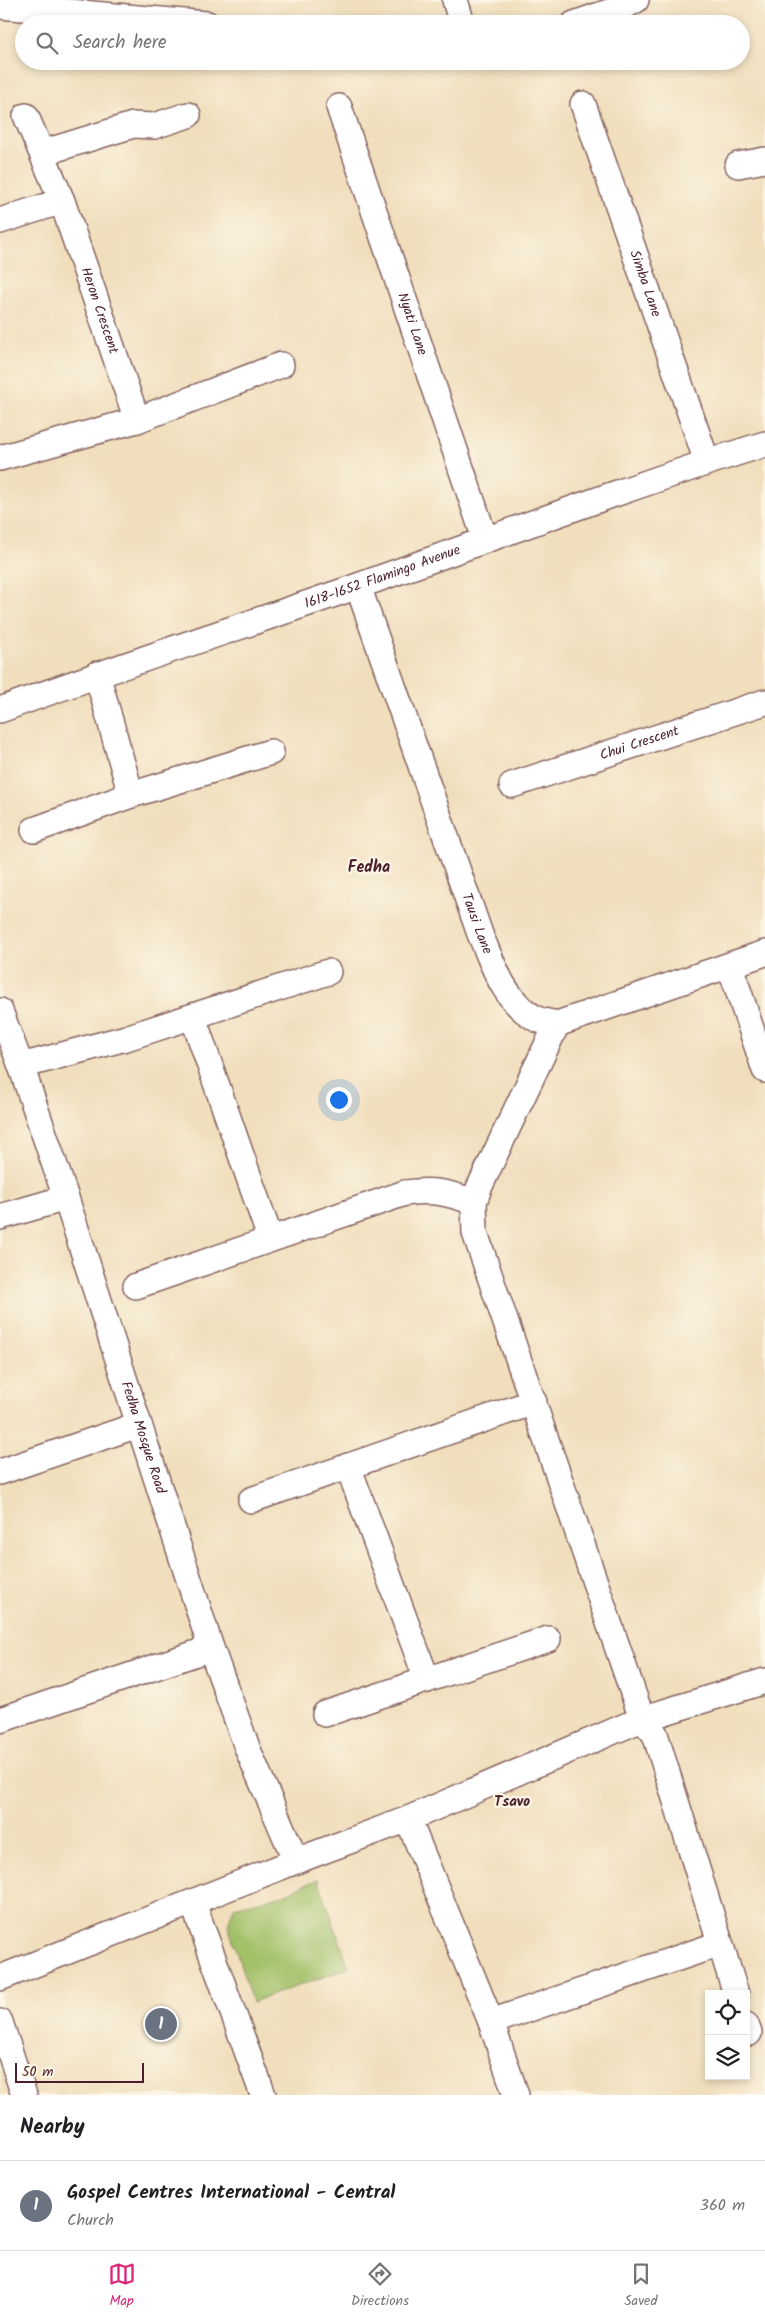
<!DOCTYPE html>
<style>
body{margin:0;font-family:Kalam,sans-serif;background:#f2f2f2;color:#202124}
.controls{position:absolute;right:15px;bottom:15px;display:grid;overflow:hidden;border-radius:0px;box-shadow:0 2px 8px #0003}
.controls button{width:45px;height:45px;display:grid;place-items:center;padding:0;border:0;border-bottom:1px solid #e0e0e0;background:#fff;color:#202124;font:25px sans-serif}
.scale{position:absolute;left:15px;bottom:12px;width:129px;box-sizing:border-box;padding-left:5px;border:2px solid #4a1f2b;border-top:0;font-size:14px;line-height:18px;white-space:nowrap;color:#4a1f2b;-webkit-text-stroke:4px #fcf5e5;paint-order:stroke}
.you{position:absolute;left:338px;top:1099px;width:18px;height:18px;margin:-12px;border:4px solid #fff;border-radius:50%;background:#1a73e8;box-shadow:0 0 0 8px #1a73e833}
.badge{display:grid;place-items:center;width:32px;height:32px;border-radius:50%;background:#db2777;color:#fff;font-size:16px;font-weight:700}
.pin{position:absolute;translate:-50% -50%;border:2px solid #fff;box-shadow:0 1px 5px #0006}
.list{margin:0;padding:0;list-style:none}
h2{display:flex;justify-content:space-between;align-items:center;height:65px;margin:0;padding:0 20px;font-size:21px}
h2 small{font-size:16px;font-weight:400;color:#757577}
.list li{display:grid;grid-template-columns:32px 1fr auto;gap:15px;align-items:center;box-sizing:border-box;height:90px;padding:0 20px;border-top:1px solid #e0e0e0}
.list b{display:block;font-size:19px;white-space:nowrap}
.list p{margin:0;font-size:16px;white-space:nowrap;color:#757577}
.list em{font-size:16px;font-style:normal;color:#757577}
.icon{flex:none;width:28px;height:28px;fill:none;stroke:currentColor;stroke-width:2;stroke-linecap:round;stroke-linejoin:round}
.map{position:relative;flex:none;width:765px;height:2095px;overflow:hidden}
.search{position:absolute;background:#fff;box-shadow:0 2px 8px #0003;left:15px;right:15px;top:15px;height:55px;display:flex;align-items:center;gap:12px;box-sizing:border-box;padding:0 18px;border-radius:28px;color:#757577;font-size:19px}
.sheet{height:155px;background:#fff}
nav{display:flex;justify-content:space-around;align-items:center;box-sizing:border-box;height:70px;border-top:1px solid #e0e0e0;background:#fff;font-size:14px;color:#757577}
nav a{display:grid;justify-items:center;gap:2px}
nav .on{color:#db2777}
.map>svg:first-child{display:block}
.green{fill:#a2c169;stroke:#76704a}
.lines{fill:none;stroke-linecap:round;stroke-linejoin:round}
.minor-casing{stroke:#84625e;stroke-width:28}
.minor{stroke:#fff;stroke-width:25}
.labels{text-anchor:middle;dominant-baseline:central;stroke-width:4.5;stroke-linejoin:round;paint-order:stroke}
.street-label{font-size:14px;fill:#4a1f2b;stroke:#fcf5e5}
.neighbourhood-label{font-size:15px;font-weight:bold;fill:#4a1f2b;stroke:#fcf5e5}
.quarter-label{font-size:16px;font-weight:bold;fill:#4a1f2b;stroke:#fcf5e5}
</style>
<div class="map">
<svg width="765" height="2095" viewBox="0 0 765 2095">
<rect width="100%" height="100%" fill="#fcf5e5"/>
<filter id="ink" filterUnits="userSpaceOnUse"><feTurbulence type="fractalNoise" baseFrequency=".02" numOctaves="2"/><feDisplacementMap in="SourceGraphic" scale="10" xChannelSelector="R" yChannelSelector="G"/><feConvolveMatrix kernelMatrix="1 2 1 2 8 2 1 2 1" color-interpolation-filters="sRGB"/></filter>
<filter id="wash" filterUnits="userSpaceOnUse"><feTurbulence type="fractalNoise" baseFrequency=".0096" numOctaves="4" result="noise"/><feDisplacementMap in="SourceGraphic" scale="20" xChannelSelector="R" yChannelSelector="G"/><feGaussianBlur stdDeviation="1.12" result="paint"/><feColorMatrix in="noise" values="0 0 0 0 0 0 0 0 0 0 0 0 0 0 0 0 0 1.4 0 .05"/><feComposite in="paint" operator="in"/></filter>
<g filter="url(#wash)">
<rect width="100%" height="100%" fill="#f0debc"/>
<path class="green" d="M318 1879 349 1968 252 2002 228 1925 234 1907 279 1896Z"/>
</g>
<g filter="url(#ink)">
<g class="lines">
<defs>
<g id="minor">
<path d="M455 0 462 24"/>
<path d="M0 6 207 24"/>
<path d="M574 24 623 7 636 0"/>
<path id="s1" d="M583 104 707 462"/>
<path id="s2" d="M339 107 485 539"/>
<path id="s3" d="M26 116 62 201 137 420"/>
<path d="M42 153 133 125 154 126 188 115"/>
<path d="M738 165 765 160"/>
<path d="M0 221 62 201"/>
<path d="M0 458 137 420 281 365"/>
<path id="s4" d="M358 586 480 934C493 964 504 1001 535 1018 541 1022 551 1022 557 1024L765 953"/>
<path d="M97 674 131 795"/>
<path id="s5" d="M0 710C118 666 238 628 358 586 493 538 627 487 765 444"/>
<path id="s6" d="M512 785 765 702"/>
<path d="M34 830 131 795 271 752"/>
<path d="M730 966 765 1070"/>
<path id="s7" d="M0 1011 21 1066 66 1198 211 1648 248 1750 296 1861"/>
<path d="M193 1017 270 1238"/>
<path d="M557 1024 479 1188 474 1202 475 1233 642 1719 655 1734 736 1994"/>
<path d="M21 1066 126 1038 328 972"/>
<path d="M0 1217 66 1198"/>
<path d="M136 1286 405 1193C434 1189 448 1193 474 1202"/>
<path d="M348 1466 427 1680"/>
<path d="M0 1472 138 1425"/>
<path d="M251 1500 534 1402"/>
<path d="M325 1714 548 1639"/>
<path d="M0 1720 211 1648"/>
<path d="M408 1819 491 2022 516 2095"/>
<path d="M193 1903 263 2095"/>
<path d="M0 1978 296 1861 408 1819 642 1719 765 1681"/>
<path d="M0 2022 24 2095"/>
<path d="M491 2022 719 1944"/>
<path d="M746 2025 749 2033"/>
</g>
</defs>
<use href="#minor" class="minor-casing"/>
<use href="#minor" class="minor"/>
</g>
</g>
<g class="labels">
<g class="street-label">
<text stroke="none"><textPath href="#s1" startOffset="190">Simba Lane</textPath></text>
<text stroke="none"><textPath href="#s3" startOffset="208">Heron Crescent</textPath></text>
<text stroke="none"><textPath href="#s2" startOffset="229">Nyati Lane</textPath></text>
<text stroke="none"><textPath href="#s5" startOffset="405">1618-1652 Flamingo Avenue</textPath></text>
<text stroke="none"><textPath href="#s6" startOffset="134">Chui Crescent</textPath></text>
<text stroke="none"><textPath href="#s4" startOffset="358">Tausi Lane</textPath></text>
<text stroke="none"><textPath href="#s7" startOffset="450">Fedha Mosque Road</textPath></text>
</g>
<g class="neighbourhood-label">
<text x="512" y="1802">Tsavo</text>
</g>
<g class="quarter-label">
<text x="369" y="867">Fedha</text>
</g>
</g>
</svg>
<div class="controls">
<button><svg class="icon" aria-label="locate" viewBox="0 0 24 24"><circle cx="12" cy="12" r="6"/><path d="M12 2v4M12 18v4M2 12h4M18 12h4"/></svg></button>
<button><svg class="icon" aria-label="layers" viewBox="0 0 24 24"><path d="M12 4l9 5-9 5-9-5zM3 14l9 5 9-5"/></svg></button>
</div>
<div class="scale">50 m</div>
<div class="you"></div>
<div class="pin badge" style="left:161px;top:2024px;background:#6b7280">1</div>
<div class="search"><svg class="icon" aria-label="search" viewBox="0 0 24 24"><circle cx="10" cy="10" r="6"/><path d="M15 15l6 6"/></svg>Search here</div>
</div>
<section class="sheet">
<h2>Nearby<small></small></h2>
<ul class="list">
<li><span class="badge" style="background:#6b7280">1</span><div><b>Gospel Centres International - Central</b><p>Church</p></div><em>360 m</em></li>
</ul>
</section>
<nav>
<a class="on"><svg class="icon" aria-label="map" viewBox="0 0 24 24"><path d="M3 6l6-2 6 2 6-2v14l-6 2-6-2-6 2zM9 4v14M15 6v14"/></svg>Map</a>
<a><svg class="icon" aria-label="directions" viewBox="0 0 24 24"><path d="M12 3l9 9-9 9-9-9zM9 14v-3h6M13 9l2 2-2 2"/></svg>Directions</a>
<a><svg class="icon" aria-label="saved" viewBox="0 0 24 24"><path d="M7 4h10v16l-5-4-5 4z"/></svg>Saved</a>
</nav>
